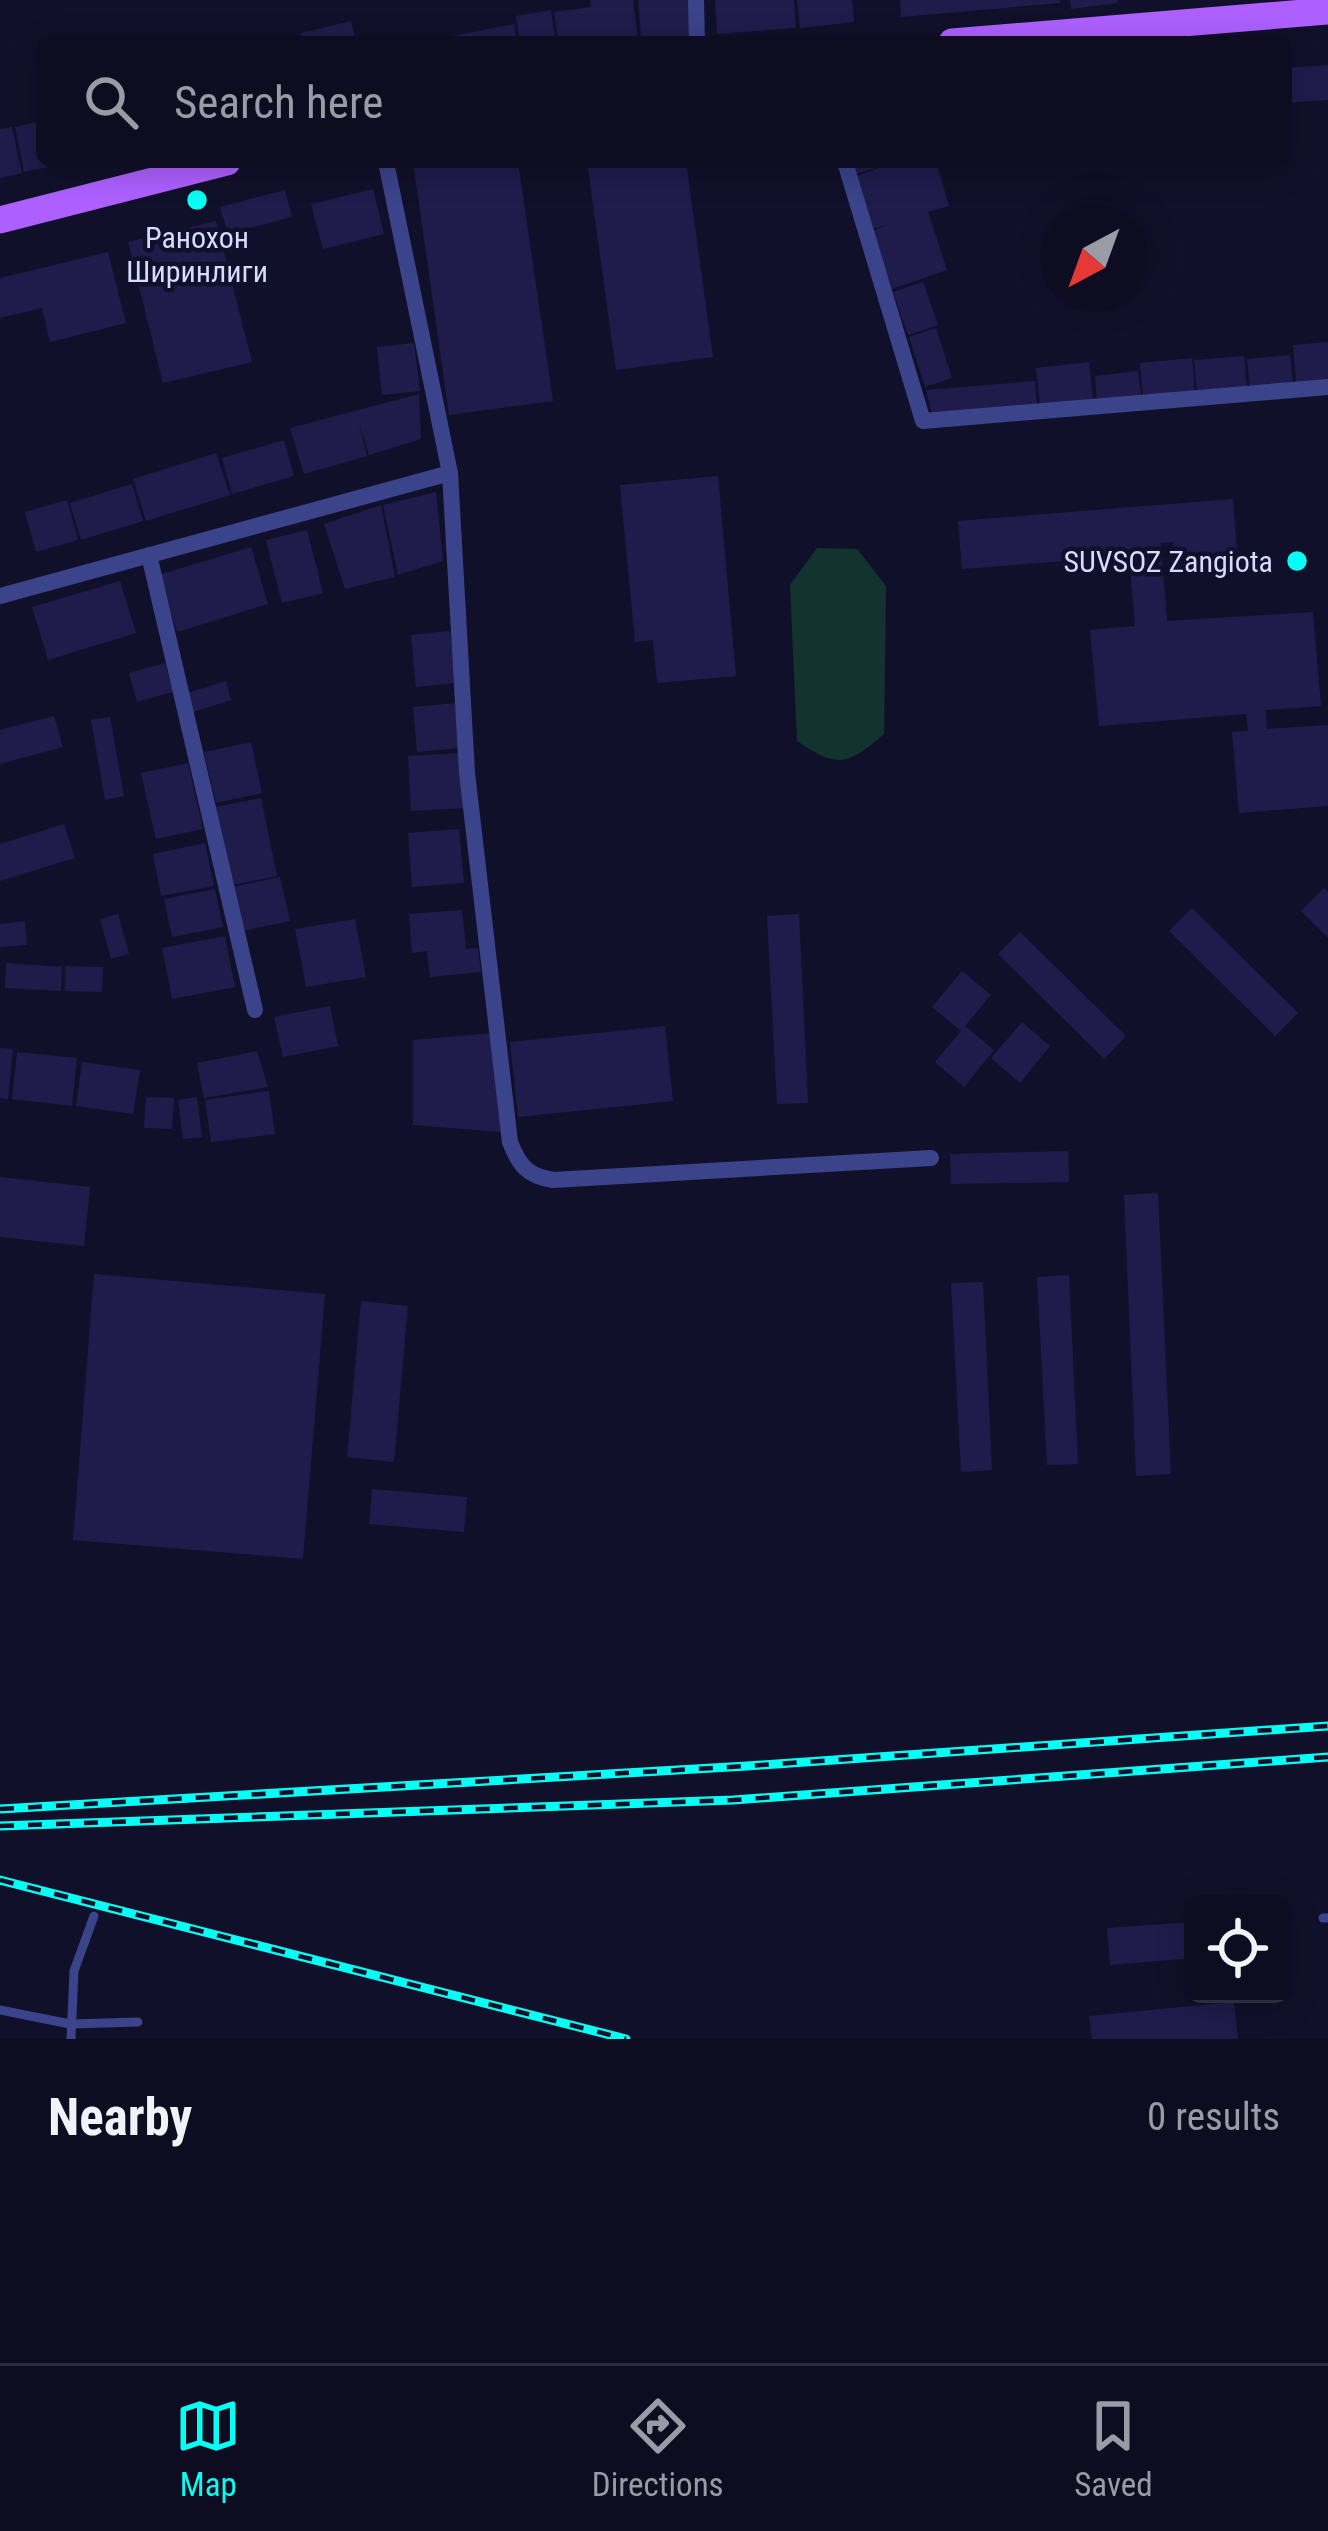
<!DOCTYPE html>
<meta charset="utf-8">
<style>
body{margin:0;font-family:"Roboto Condensed",sans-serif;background:#1b1a2d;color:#f1f3f6}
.controls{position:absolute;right:36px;bottom:36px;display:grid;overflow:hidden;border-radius:18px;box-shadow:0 6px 30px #0003}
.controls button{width:108px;height:108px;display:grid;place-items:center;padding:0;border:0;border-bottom:3px solid #2d2c3e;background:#0d0c20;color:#f1f3f6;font:60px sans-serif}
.compass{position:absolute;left:1040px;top:204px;width:108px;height:108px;border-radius:50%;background:#0d0c20;box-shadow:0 6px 30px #0003;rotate:221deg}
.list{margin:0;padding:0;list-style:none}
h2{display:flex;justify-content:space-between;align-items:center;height:156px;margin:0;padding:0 48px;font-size:51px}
h2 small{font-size:39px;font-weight:400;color:#9a9ba5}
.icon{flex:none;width:66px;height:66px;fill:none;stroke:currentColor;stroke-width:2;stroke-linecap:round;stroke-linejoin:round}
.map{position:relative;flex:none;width:1328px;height:2039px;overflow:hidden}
.search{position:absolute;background:#0d0c20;box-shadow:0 6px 30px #0003;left:36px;right:36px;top:36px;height:132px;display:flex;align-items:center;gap:30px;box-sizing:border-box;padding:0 42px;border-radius:18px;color:#9a9ba5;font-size:45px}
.sheet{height:324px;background:#0d0c20}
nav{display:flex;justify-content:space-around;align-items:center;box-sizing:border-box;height:168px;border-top:3px solid #2d2c3e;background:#0d0c20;font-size:33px;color:#9a9ba5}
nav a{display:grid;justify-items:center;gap:6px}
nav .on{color:#05fff4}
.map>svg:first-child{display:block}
.green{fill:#13342e}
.building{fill:#1f1c4c}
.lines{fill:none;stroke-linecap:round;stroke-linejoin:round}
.lane{stroke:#3b438a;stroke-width:9}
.street{stroke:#3b438a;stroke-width:16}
.primary{stroke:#ad60ff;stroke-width:27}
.rail-casing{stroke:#05fff4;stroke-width:9}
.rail{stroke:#11102a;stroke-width:4.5;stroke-dasharray:14;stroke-linecap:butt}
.poi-dot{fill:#05fff4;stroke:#11102a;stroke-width:4.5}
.labels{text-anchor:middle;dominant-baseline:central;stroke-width:9;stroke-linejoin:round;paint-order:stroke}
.poi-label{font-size:30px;fill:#d9daff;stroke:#11102a}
</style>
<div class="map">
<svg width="1328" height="2039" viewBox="0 0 1328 2039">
<rect width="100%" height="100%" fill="#11102a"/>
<path class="green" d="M817 548 857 549 886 586 884 734C848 765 838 769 797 741L790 585Z"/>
<g class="building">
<path d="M590 0H633L638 39 558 42 554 12 591 7Z"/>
<path d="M638 0H689L691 36 641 38Z"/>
<path d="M715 0H794L796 28 717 34Z"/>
<path d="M797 0H852L854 22 800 28Z"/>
<path d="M900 0H1060V3L901 17Z"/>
<path d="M1070 0H1117L1118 3 1071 9Z"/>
<path d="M551 10 556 42H520L516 16Z"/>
<path d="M351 21 356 42H303L301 33Z"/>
<path d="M514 24 517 42H448L447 37Z"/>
<path d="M1328 65V100L1286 103V68Z"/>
<path d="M42 121V162L62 164 24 172 15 127Z"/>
<path d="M12 127 22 173 0 178V129Z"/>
<path d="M413 162H518L553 401 449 415Z"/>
<path d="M587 162H686L713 357 616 370Z"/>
<path d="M854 162H936L949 206 928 212 947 270 892 289 872 231 887 225 872 229 856 176 884 166 855 174Z"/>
<path d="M373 189 384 234 323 249 311 204Z"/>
<path d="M285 190 292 217 228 234 220 207Z"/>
<path d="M216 221 252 362 163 383 128 242Z"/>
<path d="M108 252 126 323 50 342 42 308 0 318V278Z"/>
<path d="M923 282 938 325 908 335 893 292Z"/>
<path d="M936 328 952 378 925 387 909 337Z"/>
<path d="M1328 342V382L1296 384 1293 345Z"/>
<path d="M414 343 420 391 382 395 377 347Z"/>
<path d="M1290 355 1293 384 1250 388 1247 359Z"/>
<path d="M1244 356 1247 387 1197 391 1194 360Z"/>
<path d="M1192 358 1195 391 1143 396 1140 363Z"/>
<path d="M1089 362 1093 400 1040 406 1036 368Z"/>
<path d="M1138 371 1141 396 1097 400 1095 376Z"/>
<path d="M1035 381 1037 406 933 417 926 390Z"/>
<path d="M419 394 421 439 369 455 358 419 367 456 304 474 290 428Z"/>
<path d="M284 440 294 476 232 494 222 458Z"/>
<path d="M216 453 230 495 146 521 133 479Z"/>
<path d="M718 476 736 676 657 683 653 640 635 642 620 485Z"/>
<path d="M132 484 143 521 81 540 70 503Z"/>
<path d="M436 492 443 561 398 575 383 505Z"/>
<path d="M1233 499 1238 564 1175 570 1173 542 1161 543 1167 621 1313 612 1321 706 1266 710 1267 729 1328 725V806L1239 813 1232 732 1248 731 1246 714 1099 726 1090 630 1135 626 1129 556 962 569 958 521Z"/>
<path d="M67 500 78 540 36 552 25 512Z"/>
<path d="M381 505 395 577 345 589 324 524Z"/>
<path d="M307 530 323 593 282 603 266 540Z"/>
<path d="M251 547 268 604 177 632 159 575Z"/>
<path d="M120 581 136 633 48 660 32 607Z"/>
<path d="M450 631 455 683 416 687 411 635Z"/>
<path d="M165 663 173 692 137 702 129 673Z"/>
<path d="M226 681 231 700 193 712 187 693Z"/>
<path d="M456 703 460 748 417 752 413 707Z"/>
<path d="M54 716 63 747 0 764V730Z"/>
<path d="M110 717 124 796 105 800 91 720Z"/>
<path d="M251 742 262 793 216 803 204 752Z"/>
<path d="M460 753 464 808 411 811 408 756Z"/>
<path d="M188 763 203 829 156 839 141 773Z"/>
<path d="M261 798 277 876 232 885 216 807Z"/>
<path d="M64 824 75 858 0 881V844Z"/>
<path d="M459 829 464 883 412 887 408 833Z"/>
<path d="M205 843 214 886 161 896 153 854Z"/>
<path d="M280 877 290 921 242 931 232 887Z"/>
<path d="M1324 888 1328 892V938L1301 911Z"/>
<path d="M215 889 223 927 172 937 164 899Z"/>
<path d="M1192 908 1298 1013 1275 1036 1169 931Z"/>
<path d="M462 910 466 949 478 948 481 972 430 977 427 951 412 953 409 914Z"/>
<path d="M118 914 129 954 111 959 100 919Z"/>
<path d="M799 914 808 1103 777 1104 767 916Z"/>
<path d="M355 919 366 977 306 987 295 929Z"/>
<path d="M25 921 27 945 0 947V924Z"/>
<path d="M1020 932 1126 1036 1104 1059 998 954Z"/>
<path d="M225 936 235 987 172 999 162 948Z"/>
<path d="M6 963 62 967 61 991 5 988Z"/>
<path d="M65 966 103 967 102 992 65 991Z"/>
<path d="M962 971 991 995 965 1026 994 1050 964 1087 935 1062 961 1031 932 1007Z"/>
<path d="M330 1006 338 1046 283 1057 274 1017Z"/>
<path d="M1022 1022 1050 1046 1020 1083 991 1058Z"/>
<path d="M665 1026 673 1101 518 1117 510 1042Z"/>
<path d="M493 1033 502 1132 413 1125V1040Z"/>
<path d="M0 1048 13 1049 8 1099 0 1098Z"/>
<path d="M257 1051 268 1087 204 1098 197 1063Z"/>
<path d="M17 1052 77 1058 72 1106 12 1099Z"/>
<path d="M82 1062 140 1070 133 1114 76 1106Z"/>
<path d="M269 1091 275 1134 211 1142 205 1100Z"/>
<path d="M146 1097 174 1098 172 1129 144 1128Z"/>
<path d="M197 1097 202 1137 183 1139 178 1100Z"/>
<path d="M1068 1151 1069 1182 951 1184 950 1154Z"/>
<path d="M0 1177 90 1187 84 1246 0 1237Z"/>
<path d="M1158 1193 1171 1474 1136 1476 1124 1195Z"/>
<path d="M94 1274 325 1294 303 1559 73 1540Z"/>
<path d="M1069 1275 1078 1464 1047 1465 1037 1277Z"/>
<path d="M983 1282 992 1470 961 1472 951 1283Z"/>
<path d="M361 1301 408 1306 394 1462 347 1457Z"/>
<path d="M372 1489 467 1497 464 1532 369 1524Z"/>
<path d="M1193 1922V1958L1110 1965 1107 1928Z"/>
<path d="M1234 2002 1238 2039H1092L1089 2016Z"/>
</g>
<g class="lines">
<g class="lane">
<path d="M1323 1918H1328"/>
<path d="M0 2010 70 2024 138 2022"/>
<path d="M71 2039 74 1971 94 1916"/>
</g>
<g class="street">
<path d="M696 0 697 42"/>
<path d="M386 162 450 473 467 773 510 1142C519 1165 527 1176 553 1180L931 1158"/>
<path d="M845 162 923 421 1328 387"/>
<path d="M149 555 255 1010"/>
<path d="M0 596 450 473"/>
</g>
<g class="primary">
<path d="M952 42 1328 11"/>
<path d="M0 220 227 162"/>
</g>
<defs>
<g id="rail">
<path d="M0 1809 747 1766 1328 1726"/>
<path d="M0 1826 733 1800 1328 1757"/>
<path d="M0 1880 626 2039"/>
</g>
</defs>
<use href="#rail" class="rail-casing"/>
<use href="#rail" class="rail"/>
</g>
<g class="poi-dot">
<circle cx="197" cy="200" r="12"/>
<circle cx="1297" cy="561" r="12"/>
</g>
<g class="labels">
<g class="poi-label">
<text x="197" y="237">Ранохон<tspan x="197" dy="34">Ширинлиги</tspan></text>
<text x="1273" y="561" text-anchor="end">SUVSOZ Zangiota</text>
</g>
</g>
</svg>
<div class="controls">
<button><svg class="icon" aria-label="locate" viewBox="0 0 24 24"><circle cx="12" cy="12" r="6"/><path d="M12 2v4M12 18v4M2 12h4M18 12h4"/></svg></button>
</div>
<svg class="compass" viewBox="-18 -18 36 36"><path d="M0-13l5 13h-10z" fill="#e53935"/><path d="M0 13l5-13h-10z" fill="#9a9ba5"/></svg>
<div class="search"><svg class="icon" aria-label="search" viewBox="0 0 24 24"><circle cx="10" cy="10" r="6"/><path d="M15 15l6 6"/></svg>Search here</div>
</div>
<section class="sheet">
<h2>Nearby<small>0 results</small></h2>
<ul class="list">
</ul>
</section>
<nav>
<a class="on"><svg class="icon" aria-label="map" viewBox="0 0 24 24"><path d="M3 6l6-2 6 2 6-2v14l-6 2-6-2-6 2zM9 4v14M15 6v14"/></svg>Map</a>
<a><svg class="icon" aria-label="directions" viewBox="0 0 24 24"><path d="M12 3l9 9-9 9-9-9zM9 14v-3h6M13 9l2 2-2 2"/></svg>Directions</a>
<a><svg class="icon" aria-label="saved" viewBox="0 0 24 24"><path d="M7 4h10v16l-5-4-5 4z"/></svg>Saved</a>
</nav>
